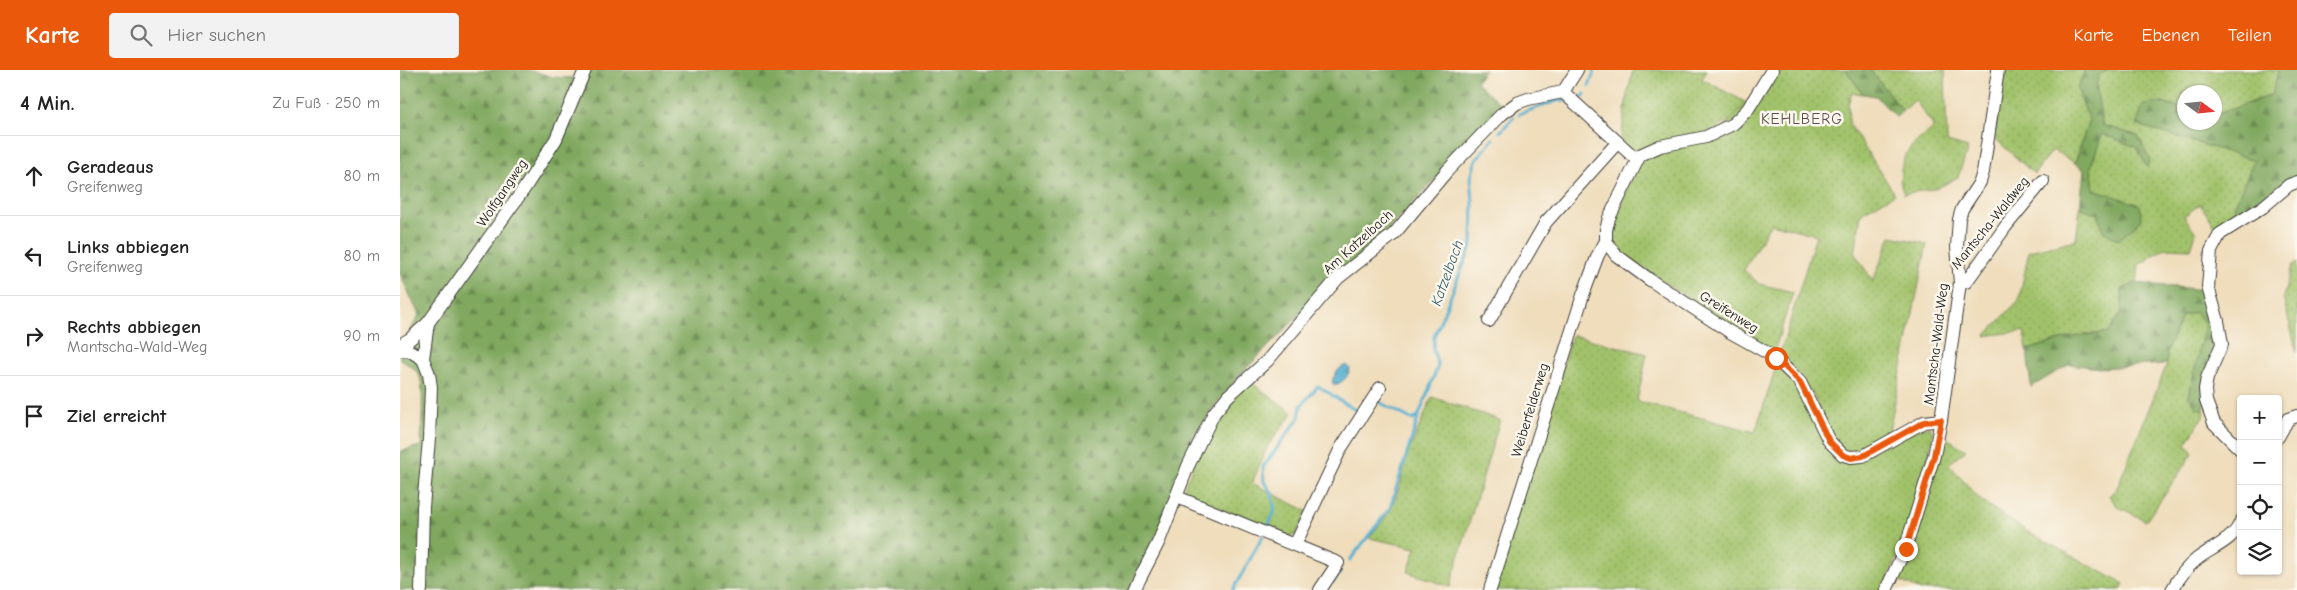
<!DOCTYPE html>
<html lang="de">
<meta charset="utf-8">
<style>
body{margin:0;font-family:"Comic Neue",sans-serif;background:#f2f2f2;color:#222}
.controls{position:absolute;right:15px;bottom:15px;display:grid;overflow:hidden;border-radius:5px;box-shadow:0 1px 4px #0004}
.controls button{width:45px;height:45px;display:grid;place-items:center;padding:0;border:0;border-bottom:1px solid #e0e0e0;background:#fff;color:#222;font:25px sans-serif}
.compass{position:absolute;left:1777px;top:15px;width:45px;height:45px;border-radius:50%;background:#fff;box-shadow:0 1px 4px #0004;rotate:105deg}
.stop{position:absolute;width:15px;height:15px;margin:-11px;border:4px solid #ea580c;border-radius:50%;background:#fff}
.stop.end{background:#ea580c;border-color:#fff;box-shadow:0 1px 5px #0008}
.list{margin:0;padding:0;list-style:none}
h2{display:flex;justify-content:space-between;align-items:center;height:65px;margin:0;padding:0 20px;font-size:21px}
h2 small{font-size:16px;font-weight:400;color:#767676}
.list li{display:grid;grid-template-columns:32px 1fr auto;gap:15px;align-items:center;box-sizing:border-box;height:80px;padding:0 20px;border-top:1px solid #e0e0e0}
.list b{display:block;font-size:19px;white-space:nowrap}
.list p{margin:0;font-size:16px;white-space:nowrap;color:#767676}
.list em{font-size:16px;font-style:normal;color:#767676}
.icon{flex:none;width:28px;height:28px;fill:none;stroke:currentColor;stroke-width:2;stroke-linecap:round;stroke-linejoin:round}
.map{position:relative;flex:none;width:1897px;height:520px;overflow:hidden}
header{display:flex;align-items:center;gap:30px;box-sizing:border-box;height:70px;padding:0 25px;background:#ea580c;color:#fff}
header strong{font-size:24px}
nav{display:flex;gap:28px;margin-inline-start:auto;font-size:18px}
.search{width:350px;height:45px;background:#f2f2f2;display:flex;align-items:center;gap:12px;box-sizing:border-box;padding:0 18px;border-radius:5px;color:#767676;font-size:19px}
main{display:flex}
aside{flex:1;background:#fff}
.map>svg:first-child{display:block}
.grass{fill:url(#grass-dots);stroke:#5e6f43}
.forest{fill:url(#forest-firs);stroke:#4e623d}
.water{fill:url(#water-ripples);stroke:#376576}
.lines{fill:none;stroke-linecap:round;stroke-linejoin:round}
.stream{stroke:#52aed0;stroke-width:3}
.minor-casing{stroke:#3c3934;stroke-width:14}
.minor{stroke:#fff;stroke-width:12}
.route{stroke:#ea580c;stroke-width:6}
.labels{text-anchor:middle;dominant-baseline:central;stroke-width:5;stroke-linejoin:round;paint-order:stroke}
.street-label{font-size:14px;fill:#1c1c1c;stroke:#fbf7ec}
.neighbourhood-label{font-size:15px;letter-spacing:1px;fill:#5e4b53;stroke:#fbf7ec}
.water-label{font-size:15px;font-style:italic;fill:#345e6d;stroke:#fbf7ec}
</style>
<header>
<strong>Karte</strong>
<div class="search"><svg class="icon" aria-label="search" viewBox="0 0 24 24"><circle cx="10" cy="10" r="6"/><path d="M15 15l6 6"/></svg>Hier suchen</div>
<nav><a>Karte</a><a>Ebenen</a><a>Teilen</a></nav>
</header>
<main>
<aside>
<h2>4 Min.<small>Zu Fuß · 250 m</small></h2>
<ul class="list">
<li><svg class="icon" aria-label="ahead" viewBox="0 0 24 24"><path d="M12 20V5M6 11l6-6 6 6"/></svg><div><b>Geradeaus</b><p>Greifenweg</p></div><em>80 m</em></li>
<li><svg class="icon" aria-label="left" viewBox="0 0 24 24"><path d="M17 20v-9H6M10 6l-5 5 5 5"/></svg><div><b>Links abbiegen</b><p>Greifenweg</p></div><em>80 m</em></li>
<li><svg class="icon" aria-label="right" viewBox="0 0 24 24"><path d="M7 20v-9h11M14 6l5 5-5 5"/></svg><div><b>Rechts abbiegen</b><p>Mantscha-Wald-Weg</p></div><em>90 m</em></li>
<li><svg class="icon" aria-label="arrive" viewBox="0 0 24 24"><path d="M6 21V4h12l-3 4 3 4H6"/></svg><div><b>Ziel erreicht</b></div></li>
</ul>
</aside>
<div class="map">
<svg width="1897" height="520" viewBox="0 0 1897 520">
<defs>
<pattern id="grass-dots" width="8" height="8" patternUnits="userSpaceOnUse" patternTransform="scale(1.25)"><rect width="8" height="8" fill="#a1c26a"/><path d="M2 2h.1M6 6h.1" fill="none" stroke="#8aa65b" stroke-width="1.8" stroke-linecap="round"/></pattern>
<pattern id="forest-firs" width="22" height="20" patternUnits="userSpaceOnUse" patternTransform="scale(1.25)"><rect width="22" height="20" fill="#80a85e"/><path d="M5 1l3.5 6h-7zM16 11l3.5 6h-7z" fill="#68884d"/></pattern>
<pattern id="water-ripples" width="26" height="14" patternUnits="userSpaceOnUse" patternTransform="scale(1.25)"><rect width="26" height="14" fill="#52aed0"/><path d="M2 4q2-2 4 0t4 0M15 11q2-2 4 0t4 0" fill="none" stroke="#438da8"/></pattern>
</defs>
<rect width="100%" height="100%" fill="#fbf7ec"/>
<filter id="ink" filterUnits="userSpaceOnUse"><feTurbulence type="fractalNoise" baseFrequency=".02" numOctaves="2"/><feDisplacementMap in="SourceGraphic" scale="10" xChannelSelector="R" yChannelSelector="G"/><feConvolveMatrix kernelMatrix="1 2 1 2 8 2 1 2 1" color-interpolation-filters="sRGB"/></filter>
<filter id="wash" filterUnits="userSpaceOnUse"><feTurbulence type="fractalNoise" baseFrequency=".0096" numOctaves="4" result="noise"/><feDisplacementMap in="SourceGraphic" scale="20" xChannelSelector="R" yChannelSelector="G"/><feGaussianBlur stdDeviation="1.12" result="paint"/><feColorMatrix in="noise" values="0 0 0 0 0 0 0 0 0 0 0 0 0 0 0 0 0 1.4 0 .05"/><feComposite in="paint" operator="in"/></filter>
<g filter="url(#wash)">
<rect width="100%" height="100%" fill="#efddbc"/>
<g class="grass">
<path d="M1233 0H1307L1302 9 1349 34 1335 47 1315 60 1235 84 1221 70 1227 25Z"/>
<path d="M1375 0H1446L1463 24 1452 23 1448 34 1449 54 1495 124 1461 143 1455 184 1473 211 1491 166 1527 174 1487 370 1461 383H1449L1434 371 1414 327 1397 302 1380 284 1416 165 1371 153 1344 200 1359 214 1393 222 1374 282 1328 256 1216 179 1208 162 1240 89 1259 79 1317 66Z"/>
<path d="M1470 0H1545L1547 72 1568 78 1558 107 1538 118 1504 124C1498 112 1500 94 1507 82 1513 73 1526 65 1534 57L1515 30 1503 41Z"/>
<path d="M1600 0H1685L1677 18 1689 50 1675 93 1653 80 1634 104 1590 64Z"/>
<path d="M1709 0H1879L1871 25 1815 45 1814 22H1784V39L1757 32 1742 37 1738 55 1855 90 1834 137 1839 149 1819 162 1800 134 1784 146 1796 163 1791 179 1765 178 1739 195 1737 213 1722 219V241L1709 262 1671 267 1627 280 1624 261 1585 266 1619 230 1629 181 1676 170 1680 137 1697 144 1704 162 1740 135 1694 120 1691 96 1702 64 1736 77 1747 96 1738 66 1702 55 1696 15 1700 3Z"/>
<path d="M1897 192V283L1883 227 1892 196Z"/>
<path d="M1795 242 1805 253 1789 326 1804 339 1805 343 1786 374 1793 383 1746 451 1717 436 1709 426 1717 418 1767 294V281L1782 246Z"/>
<path d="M1172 265 1247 284 1237 331 1355 362 1377 294 1397 315 1450 392 1520 358 1529 357 1533 362C1524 417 1506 469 1483 520H1093Z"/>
<path d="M845 308 893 343 868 375 852 413 907 441 896 465 886 466 782 422 811 355Z"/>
<path d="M1032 327 1100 350 1050 517 1008 502 1016 478 969 468 990 441 1001 412 1006 388Z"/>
<path d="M1543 366 1566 380 1549 394 1580 430 1628 462 1724 514 1721 520H1521L1495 509Z"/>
</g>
<g class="forest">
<path d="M0 0H128L153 7 173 8 180 0H1085L1076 12 1104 37 977 171 929 215 840 305 810 341 753 473 729 520H0V381L21 376C21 362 25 315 19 305 14 297 7 294 0 290V279L19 245 0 204Z"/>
<path d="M1446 0H1470L1503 41 1496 47 1476 26 1463 24Z"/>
<path d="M1685 0H1709L1700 4 1696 15 1702 55 1738 66 1750 90 1747 97 1736 77 1702 64 1691 96 1694 119 1740 135 1741 150 1719 170 1704 162 1697 144 1680 137 1684 100 1675 93 1689 50 1677 18Z"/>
<path d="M1879 0H1897V109L1839 149 1834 137 1854 90 1737 55 1742 36 1757 32 1784 39V52H1814L1815 45 1871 25Z"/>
<path d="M1737 213 1805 220 1818 274 1804 339 1796 338 1789 326 1805 253 1795 242 1782 246 1767 281V294L1699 298 1670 294 1631 317 1627 280 1671 267 1709 262 1722 241V219Z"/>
</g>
<path class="water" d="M947 295 950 298C949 306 942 314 934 315L932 312C934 304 939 297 947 295Z"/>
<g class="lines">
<g class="stream">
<path d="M1189 16 1195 0"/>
<path d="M1179 31 1185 24"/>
<path d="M1119 44 1159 30H1165"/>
<path d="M1100 62 1114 47"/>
<path d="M979 332 1013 350 1019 345 1038 296 1033 279 1034 267 1072 174 1073 132 1071 107 1076 90 1093 69"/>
<path d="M867 458 874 443V436L872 423 864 412 863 397 899 348 901 336 918 316 958 342 960 340"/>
<path d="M950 490 990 438 1019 345"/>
<path d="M933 512 940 503"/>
<path d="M833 520 863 466"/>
</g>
</g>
</g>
<g filter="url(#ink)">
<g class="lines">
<defs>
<g id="minor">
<path d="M1372 0 1348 39 1333 54 1306 67 1260 76 1240 85 1209 148 1206 160V171L1216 185 1250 210 1330 262 1373 286 1400 312 1429 371 1443 385 1451 387 1463 386 1524 352 1541 350"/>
<path d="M1163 22 1236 89"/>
<path d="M1560 213 1566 212 1569 208 1606 156 1643 111"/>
<path d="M1089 251 1146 152 1217 73"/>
<path d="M0 275 10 269 28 253 124 119 156 69 185 0"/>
<path d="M0 280 10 281 23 289"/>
<path d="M1878 367 1888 349 1897 346"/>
<path d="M1841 380 1814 353 1806 331 1805 319 1807 308 1822 274 1818 251 1808 217 1811 181 1820 164 1863 137 1889 115 1897 112"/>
<path d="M777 427 938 493 920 520"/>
<path d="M895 475 941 378 980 318"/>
<path d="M21 520 23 437 29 369 31 317 29 304 23 289 28 253"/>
<path d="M734 520 759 471 788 396 814 343 828 326 867 291 938 208 994 164 1047 101 1102 44 1117 33 1128 29 1163 22 1177 0"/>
<path d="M1090 520 1183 225 1198 185 1206 171"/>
<path d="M1486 520 1505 479 1534 386 1541 350 1560 213 1557 177 1559 149 1562 139 1580 112 1583 102 1598 0"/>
<path d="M1772 520C1778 509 1787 497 1797 489 1812 477 1834 471 1841 451"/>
</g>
</defs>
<use href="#minor" class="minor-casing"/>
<use href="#minor" class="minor"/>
</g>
</g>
<g class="lines" filter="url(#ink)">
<path class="route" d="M1376 288 1400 312 1429 371 1443 385 1451 388 1463 386 1524 352 1541 350 1534 386 1506 479"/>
</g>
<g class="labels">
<g class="street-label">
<text transform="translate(102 123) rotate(-56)">Wolfgangweg</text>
<text transform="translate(1590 153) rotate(-51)">Mantscha-Waldweg</text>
<text transform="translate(958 172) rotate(-42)">Am Katzelbach</text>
<text transform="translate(1329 242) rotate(32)">Greifenweg</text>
<text transform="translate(1536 274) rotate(-83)">Mantscha-Wald-Weg</text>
<text transform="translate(1130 340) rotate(-73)">Weiberfelderweg</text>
</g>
<g class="neighbourhood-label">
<text x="1402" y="49">KEHLBERG</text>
</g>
<g class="water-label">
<text transform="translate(1047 203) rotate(-70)">Katzelbach</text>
</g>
</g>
</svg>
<div class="controls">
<button>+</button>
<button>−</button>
<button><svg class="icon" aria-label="locate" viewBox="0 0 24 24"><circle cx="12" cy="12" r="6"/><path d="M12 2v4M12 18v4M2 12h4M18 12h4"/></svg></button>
<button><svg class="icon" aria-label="layers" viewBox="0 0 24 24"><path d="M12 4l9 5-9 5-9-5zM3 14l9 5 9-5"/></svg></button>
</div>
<svg class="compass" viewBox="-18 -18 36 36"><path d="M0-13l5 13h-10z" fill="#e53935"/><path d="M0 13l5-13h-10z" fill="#767676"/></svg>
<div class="stop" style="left:1376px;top:288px"></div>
<div class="stop end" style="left:1506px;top:479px"></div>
</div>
</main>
